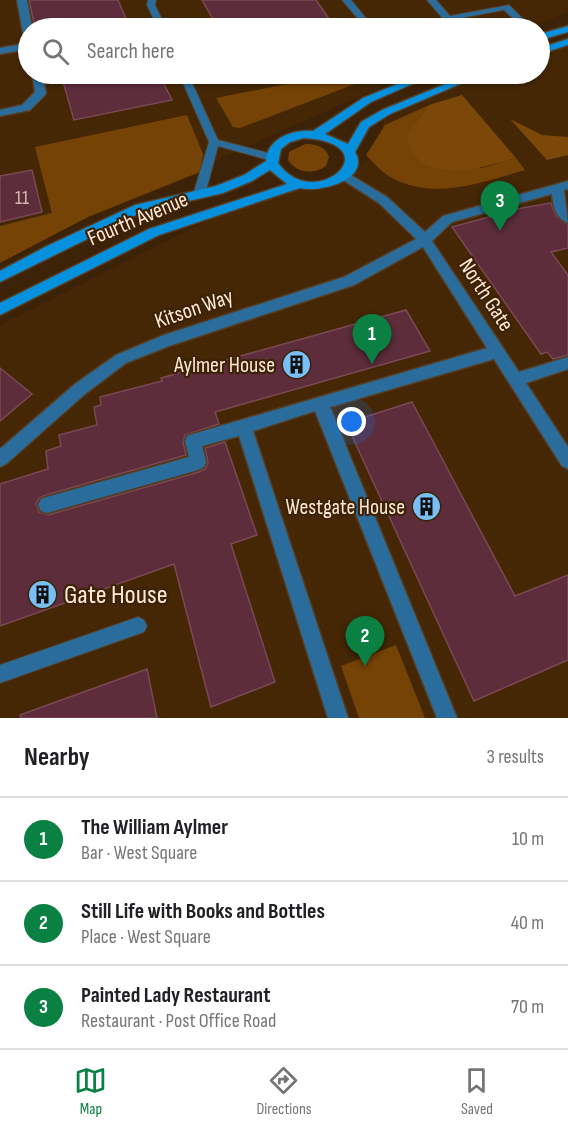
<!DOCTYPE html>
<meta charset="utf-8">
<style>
body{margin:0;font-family:"Sofia Sans Condensed",sans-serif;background:#f6f6f6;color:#202124}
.you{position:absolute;left:352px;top:422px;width:21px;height:21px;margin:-15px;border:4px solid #fff;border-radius:50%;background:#1a73e8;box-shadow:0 0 0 9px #1a73e833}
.badge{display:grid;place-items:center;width:39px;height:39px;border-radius:50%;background:#0b8043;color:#fff;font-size:20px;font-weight:700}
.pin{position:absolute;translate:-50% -50px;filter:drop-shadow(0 2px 3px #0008)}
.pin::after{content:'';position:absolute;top:32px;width:21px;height:18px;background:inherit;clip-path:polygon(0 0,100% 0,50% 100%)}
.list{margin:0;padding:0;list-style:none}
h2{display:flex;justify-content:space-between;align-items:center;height:78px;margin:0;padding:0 24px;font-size:26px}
h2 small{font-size:20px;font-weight:400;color:#757577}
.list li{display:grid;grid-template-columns:39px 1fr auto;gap:18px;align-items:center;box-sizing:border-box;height:84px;padding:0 24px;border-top:2px solid #e0e0e0}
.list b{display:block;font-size:22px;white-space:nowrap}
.list p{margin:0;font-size:20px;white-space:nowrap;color:#757577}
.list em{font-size:20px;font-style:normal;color:#757577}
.icon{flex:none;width:33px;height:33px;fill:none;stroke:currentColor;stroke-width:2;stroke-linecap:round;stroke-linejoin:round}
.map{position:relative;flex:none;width:568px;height:718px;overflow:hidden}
.search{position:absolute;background:#fff;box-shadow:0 2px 4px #0004;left:18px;right:18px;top:18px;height:66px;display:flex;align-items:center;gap:15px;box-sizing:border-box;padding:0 21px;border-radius:33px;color:#757577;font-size:22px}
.sheet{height:330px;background:#fff}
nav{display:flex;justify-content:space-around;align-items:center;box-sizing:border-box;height:84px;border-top:2px solid #e0e0e0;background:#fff;font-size:16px;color:#757577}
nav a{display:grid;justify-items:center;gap:3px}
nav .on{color:#0b8043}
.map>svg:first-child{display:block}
.built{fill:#452705}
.green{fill:#754306}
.forest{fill:#7c480a}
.building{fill:#5d2d3b;stroke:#7b4855;stroke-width:1.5}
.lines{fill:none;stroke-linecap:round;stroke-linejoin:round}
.lane-casing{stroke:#573e23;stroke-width:2}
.street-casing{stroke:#573e23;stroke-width:3}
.secondary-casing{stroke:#573e23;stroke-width:3}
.lane{fill:#2a6d9c;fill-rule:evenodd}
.street{fill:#2a6d9c;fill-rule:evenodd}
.secondary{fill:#0691de;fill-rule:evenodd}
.labels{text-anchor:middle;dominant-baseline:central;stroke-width:4.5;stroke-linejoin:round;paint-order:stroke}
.number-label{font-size:20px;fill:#d6b9ae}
.street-label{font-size:22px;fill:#ffe8d5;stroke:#3c2206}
.poi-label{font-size:22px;fill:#ffe8d5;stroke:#3c2206;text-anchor:end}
.near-poi-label{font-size:27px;fill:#ffe8d5;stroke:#3c2206;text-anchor:start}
</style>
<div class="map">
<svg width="568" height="718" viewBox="0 0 568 718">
<rect width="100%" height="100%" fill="#3c2206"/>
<g class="built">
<path d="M0 0H568V13L524 28H28V74H411L0 256Z"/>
<path d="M568 46V718H0V325L268 190 335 187 374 155 384 120 486 74H540V55Z"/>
</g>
<g class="green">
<path d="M337 74H370L373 77 240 128 233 127 216 98Z"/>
<path d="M429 105 413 127 481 168 516 158 525 170C483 182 436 200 394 179 383 174 374 163 366 155L385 125Z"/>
<path d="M187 115 203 154 200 172 88 217 0 263V226L52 213 35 147Z"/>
<path d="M305 144C316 144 325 146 329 157L326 166C313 175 297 173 288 160L289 152Z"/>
<path d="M396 645 425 718H359L341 666Z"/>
</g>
<g class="forest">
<path d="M462 95 516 158C481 168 414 188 407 135L429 105Z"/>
<path d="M510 119 542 135 568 137V155L547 160Z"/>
</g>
<g class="building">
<path d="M29 0H118L130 28H35Z"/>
<path d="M202 0H316L334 26 322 28H218Z"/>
<path d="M45 74H159L172 100 74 120 62 78 47 81Z"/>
<path d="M32 170 42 212 0 222V176Z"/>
<path d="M551 203 556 216 568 225V248L551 252 568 275V355L553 359 547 352 541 354 452 227 522 208Z"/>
<path d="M406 310 430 351 215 412 219 424 185 435 183 442 186 455 46 495 39 498 36 504 39 512 48 515 199 472 205 469 208 463 205 448 225 442 257 535 231 544 275 682 211 707 174 564 0 626V484L48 469 46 451 61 446 59 435 97 425 94 407 101 405 100 397 162 381 161 378Z"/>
<path d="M0 368 32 394 0 421Z"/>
<path d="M412 402 515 596 568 575V660L474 701 346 423Z"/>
<path d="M147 669 157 718H21L20 715Z"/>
</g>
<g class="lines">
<defs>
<g id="lane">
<path d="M148 0H156L155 5 166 28H158L147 5Z"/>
<path d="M342 0H351L374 28H366Z"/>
<path d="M427 0H436L450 16 509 5 532 28H523L504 10 445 21Z"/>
<path d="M179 74H188L218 140 276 155V159L272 161 218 146 205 195 203 198H195L193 195 209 142Z"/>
<path d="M401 74H410L416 81 408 83Z"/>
<path d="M138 617 144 620 147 626 144 632 0 683V665Z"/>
</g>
<g id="street">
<path d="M17 0H27L32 28H28V36L23 33Z"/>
<path d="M28 43V49L0 54V48Z"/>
<path d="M32 74H42L46 93 45 95 30 110 0 116V110L22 105 35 92Z"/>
<path d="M344 171 387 197 425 232 443 216 568 181V189L564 190 568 223C555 218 553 205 552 194L452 222 432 241 519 372 568 357V369L526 383 568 447V469L562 466 494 359 330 407 457 718H437L315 411 253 431 348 718H328L239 436 202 446 206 462 204 467 198 470 47 513 41 511 38 505 41 499 47 497 189 457 185 441 187 436 193 434 487 348 423 247 354 285 169 346 126 363 85 394 6 464 0 467V449L75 384 116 355 164 335 344 277 416 239 379 203 340 178V172Z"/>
</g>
<g id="secondary">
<path d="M568 26V32L540 40V34Z"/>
<path d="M568 39V45L540 54V48Z"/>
<path d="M422 74H435L371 102 325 134 348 144 361 122 382 110 470 74H483L390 114 369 127 355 152C371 179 321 193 300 188L159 235 0 315V303L149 229 287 184 270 170 252 181 223 193 142 212 0 282V271L47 246 135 205 216 186 244 175 266 161C267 138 294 129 313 131L363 98ZM304 138C393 144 315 215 278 163L281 149 290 142Z"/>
</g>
</defs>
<use href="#lane" class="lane-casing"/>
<use href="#street" class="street-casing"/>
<use href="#secondary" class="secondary-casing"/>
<use href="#lane" class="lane"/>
<use href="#street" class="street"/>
<use href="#secondary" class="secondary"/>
</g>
<defs>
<symbol id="building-disc" viewBox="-11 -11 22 22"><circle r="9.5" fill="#78bff7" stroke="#3c2206"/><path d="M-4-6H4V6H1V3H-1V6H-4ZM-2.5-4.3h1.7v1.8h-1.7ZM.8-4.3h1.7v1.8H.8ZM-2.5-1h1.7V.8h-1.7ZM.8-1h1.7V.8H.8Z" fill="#111"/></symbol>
</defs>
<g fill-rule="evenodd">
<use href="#building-disc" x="280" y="348" width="33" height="33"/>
<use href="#building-disc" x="410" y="490" width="33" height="33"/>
<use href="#building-disc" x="26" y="578" width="33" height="33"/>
</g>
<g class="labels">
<g class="number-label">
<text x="22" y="198">11</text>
</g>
<g class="street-label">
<text transform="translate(138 219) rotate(-23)">Fourth Avenue</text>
<text transform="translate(486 295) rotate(57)">North Gate</text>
<text transform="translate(194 309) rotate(-19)">Kitson Way</text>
</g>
<g class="poi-label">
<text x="275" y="365">Aylmer House</text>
<text x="405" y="507">Westgate House</text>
</g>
<g class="near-poi-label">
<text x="64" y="595">Gate House</text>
</g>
</g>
</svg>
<div class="you"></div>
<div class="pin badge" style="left:372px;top:364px">1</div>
<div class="pin badge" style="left:365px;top:666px">2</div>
<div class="pin badge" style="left:500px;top:231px">3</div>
<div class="search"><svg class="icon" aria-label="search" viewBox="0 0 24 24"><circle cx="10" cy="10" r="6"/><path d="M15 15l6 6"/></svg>Search here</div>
</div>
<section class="sheet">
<h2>Nearby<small>3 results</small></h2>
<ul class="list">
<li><span class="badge">1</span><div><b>The William Aylmer</b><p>Bar · West Square</p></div><em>10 m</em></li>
<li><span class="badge">2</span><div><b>Still Life with Books and Bottles</b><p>Place · West Square</p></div><em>40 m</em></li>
<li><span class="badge">3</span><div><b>Painted Lady Restaurant</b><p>Restaurant · Post Office Road</p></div><em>70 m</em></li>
</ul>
</section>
<nav>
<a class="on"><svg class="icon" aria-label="map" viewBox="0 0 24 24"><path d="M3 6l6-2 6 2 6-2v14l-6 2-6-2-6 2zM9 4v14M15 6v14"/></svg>Map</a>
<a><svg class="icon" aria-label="directions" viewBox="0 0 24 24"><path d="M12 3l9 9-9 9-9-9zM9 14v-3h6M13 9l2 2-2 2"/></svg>Directions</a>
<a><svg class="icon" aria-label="saved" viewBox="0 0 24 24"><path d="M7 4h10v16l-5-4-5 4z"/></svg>Saved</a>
</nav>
